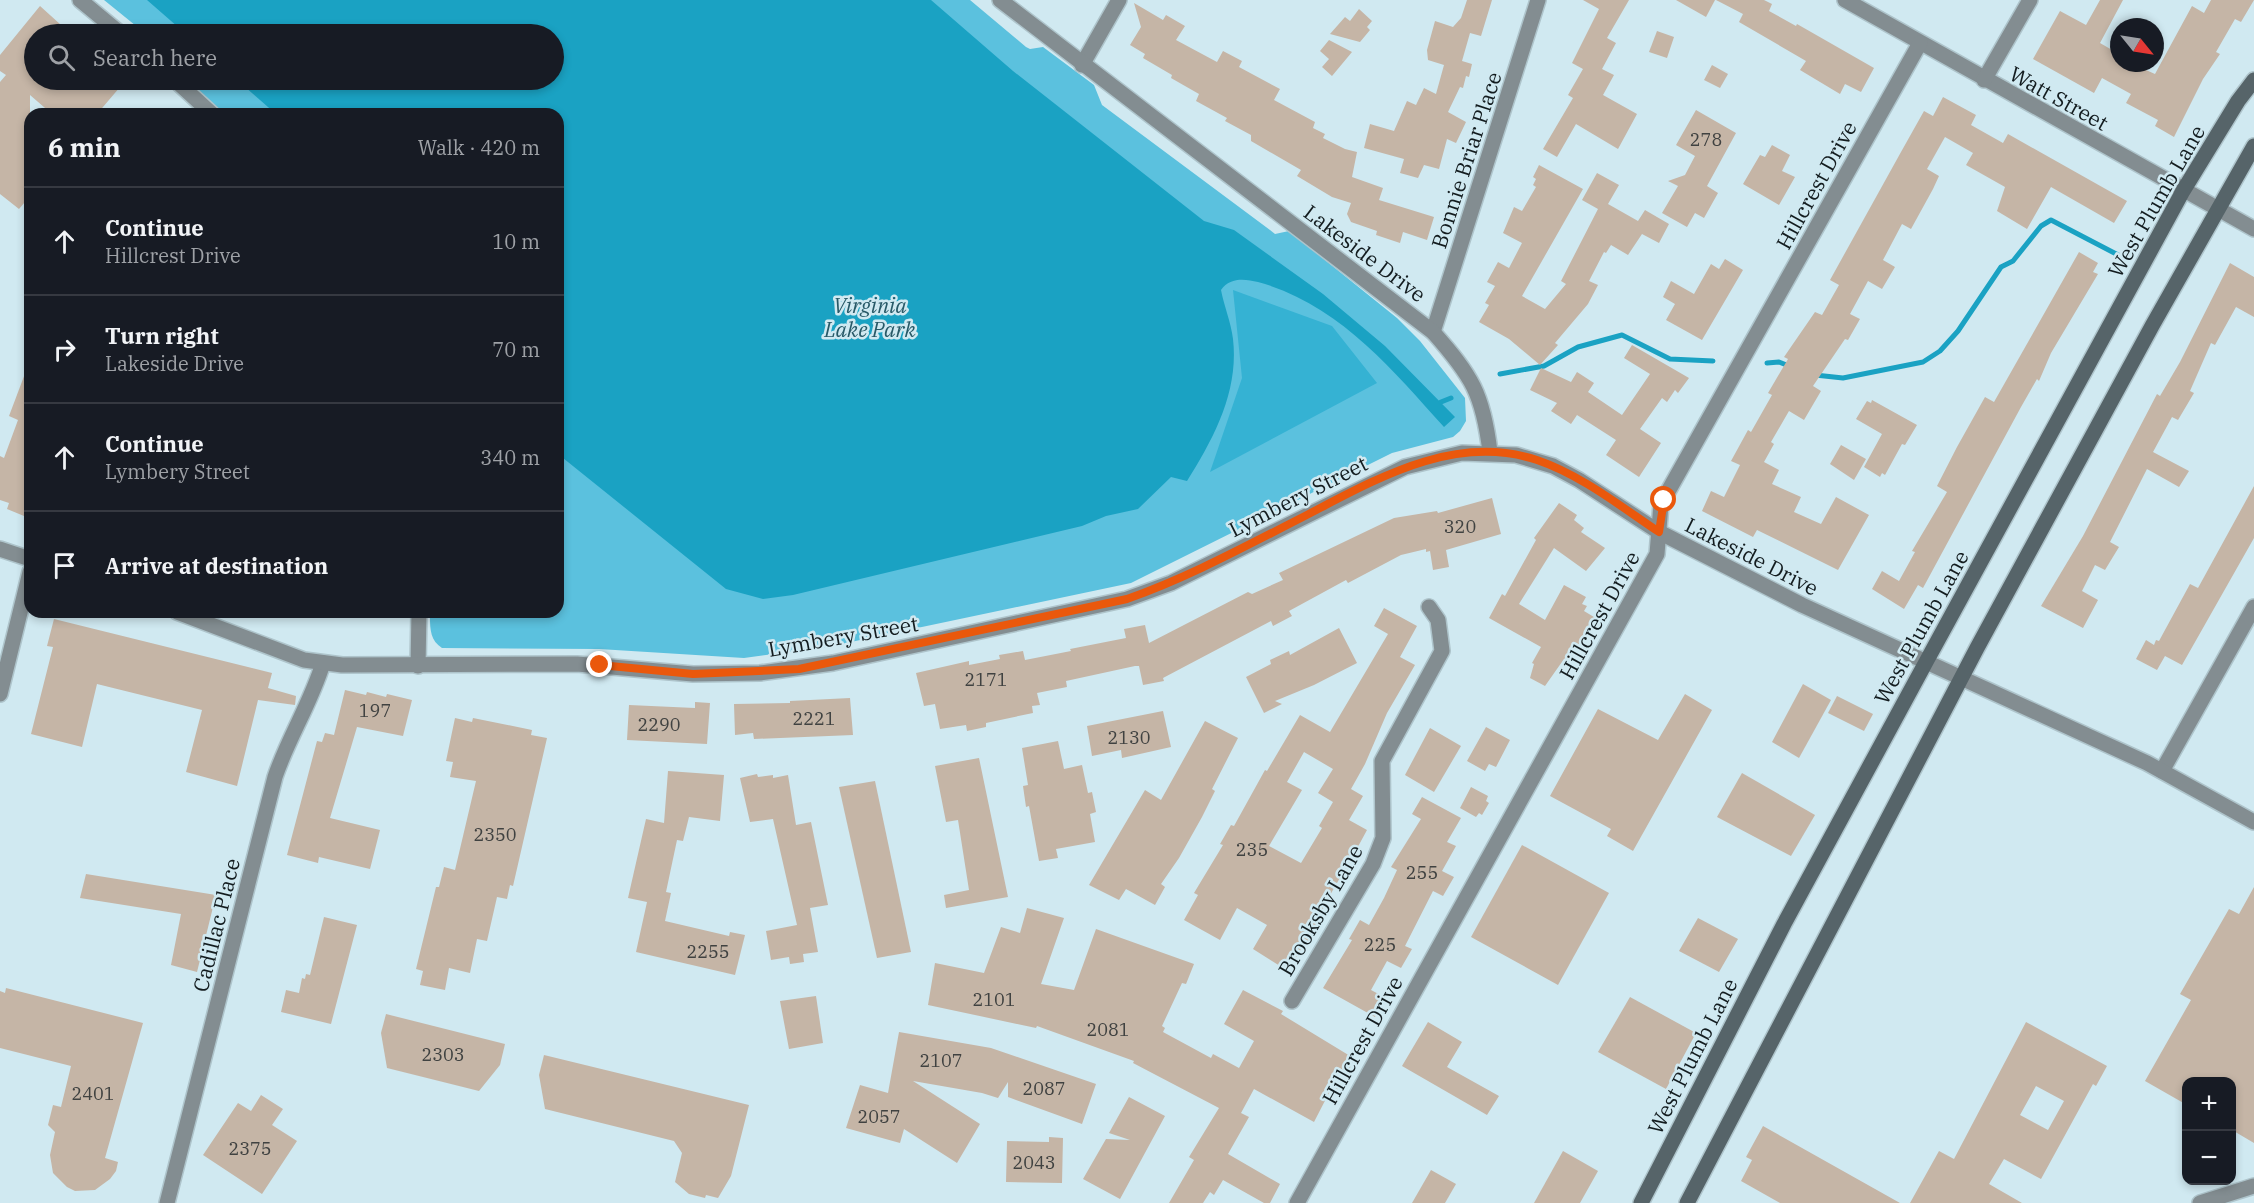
<!DOCTYPE html>
<meta charset="utf-8">
<style>
body{margin:0;font-family:"IBM Plex Serif",serif;background:#242831;color:#f1f3f6}
.controls{position:absolute;right:18px;bottom:18px;display:grid;overflow:hidden;border-radius:12px;box-shadow:0 3px 9px #0003}
.controls button{width:54px;height:54px;display:grid;place-items:center;padding:0;border:0;border-bottom:2px solid #363941;background:#171b24;color:#f1f3f6;font:30px sans-serif}
.compass{position:absolute;left:2110px;top:18px;width:54px;height:54px;border-radius:50%;background:#171b24;box-shadow:0 3px 9px #0003;rotate:120deg}
.stop{position:absolute;width:18px;height:18px;margin:-14px;border:4px solid #ea580c;border-radius:50%;background:#fff}
.stop.end{background:#ea580c;border-color:#fff;box-shadow:0 2px 6px #0008}
.list{margin:0;padding:0;list-style:none}
h2{display:flex;justify-content:space-between;align-items:center;height:78px;margin:0;padding:0 24px;font-size:26px}
h2 small{font-size:20px;font-weight:400;color:#9ea1a6}
.list li{display:grid;grid-template-columns:39px 1fr auto;gap:18px;align-items:center;box-sizing:border-box;height:108px;padding:0 24px;border-top:2px solid #363941}
.list b{display:block;font-size:22px;white-space:nowrap}
.list p{margin:0;font-size:20px;white-space:nowrap;color:#9ea1a6}
.list em{font-size:20px;font-style:normal;color:#9ea1a6}
.icon{flex:none;width:33px;height:33px;fill:none;stroke:currentColor;stroke-width:2;stroke-linecap:round;stroke-linejoin:round}
.map{position:relative;flex:none;width:2254px;height:1203px;overflow:hidden}
.search{position:absolute;background:#171b24;box-shadow:0 3px 9px #0003;left:24px;top:24px;width:540px;height:66px;display:flex;align-items:center;gap:15px;box-sizing:border-box;padding:0 21px;border-radius:33px;color:#9ea1a6;font-size:22px}
.panel{position:absolute;background:#171b24;box-shadow:0 3px 9px #0003;left:24px;top:108px;width:540px;height:510px;border-radius:18px}
.map>svg:first-child{display:block}
.green{fill:#5bc1de}
.forest{fill:#35b2d3}
.water{fill:#1aa2c3}
.lines{fill:none;stroke-linecap:round;stroke-linejoin:round}
.stream{stroke:#1aa2c3;stroke-width:5}
.building{fill:#c5b5a6;fill-rule:evenodd}
.minor-casing{stroke:#aec4cb;stroke-width:18}
.tertiary-casing{stroke:#aec4cb;stroke-width:18}
.secondary-casing{stroke:#aec4cb;stroke-width:18}
.minor{stroke:#838d91;stroke-width:15}
.tertiary{stroke:#838d91;stroke-width:15}
.secondary{stroke:#566469;stroke-width:15}
.route{stroke:#ea580c;stroke-width:8}
.labels{text-anchor:middle;dominant-baseline:central;stroke-width:5;stroke-linejoin:round;paint-order:stroke}
.number-label{font-size:18px;fill:#404241}
.street-label{font-size:21px;fill:#131c1f;stroke:#d0e9f1}
.park-label{font-size:21px;font-style:italic;fill:#275967;stroke:#d0e9f1}
</style>
<div class="map">
<svg width="2254" height="1203" viewBox="0 0 2254 1203">
<rect width="100%" height="100%" fill="#d0e9f1"/>
<path class="green" d="M104 0H970L1026 47 1030 49 1043 47 1094 85 1102 105 1270 230 1275 234 1289 231 1397 318 1420 341 1465 398 1466 421 1460 431 1453 437 1392 453 1131 583 827 647 744 658 599 649 442 648C429 640 430 626 430 612H558V114H224L188 80H554V34H146Z"/>
<path class="forest" d="M1233 290 1332 326 1377 383 1210 472 1242 378Z"/>
<path class="water" d="M147 0H931L1013 71 1204 221 1234 230 1323 294 1385 346 1455 417 1444 427C1391 368 1338 304 1258 282 1245 279 1230 277 1221 290 1224 306 1231 322 1233 339 1239 391 1214 438 1187 481L1171 477 1138 509 1106 516 1082 526 793 595 763 599 726 589 558 454V114H276L237 80H554V34H186Z"/>
<g class="lines">
<g class="stream">
<path d="M1767 363 1779 362 1789 366"/>
<path d="M1500 374 1544 366 1578 347 1622 335 1670 359 1713 361"/>
<path d="M1815 375 1843 378 1923 362 1940 351 1958 331 2001 267 2013 261 2041 226 2051 220 2122 257"/>
<path d="M1441 402 1451 398"/>
</g>
</g>
<g class="building">
<path d="M1467 0H1492L1481 36 1470 33 1462 61 1472 64 1469 77 1466 76 1463 88 1460 87 1448 112 1466 122 1456 143 1447 139 1439 169 1424 165 1418 178 1400 173 1404 159 1364 148 1370 124 1394 131 1407 101 1416 105 1424 88 1436 94 1444 65 1428 60 1427 50 1435 21 1453 27 1461 18Z"/>
<path d="M1583 0H1629L1607 38 1616 43 1602 69 1614 75 1603 95 1637 114 1618 149 1576 124 1557 157 1543 149 1573 98 1568 95 1583 69 1572 63 1599 9Z"/>
<path d="M1676 0H1715L1706 17Z"/>
<path d="M1716 0H1764L1772 4 1769 11 1796 26 1797 24 1874 68 1861 92 1845 84 1840 94 1800 70 1806 61 1739 22 1743 14Z"/>
<path d="M2100 0H2123L2100 43 2119 54V63H2130L2155 74 2192 6 2204 13 2211 0H2254L2241 22 2235 19 2216 52 2220 54 2203 79 2174 137 2155 126 2158 120 2126 103 2131 94 2102 78 2094 93 2033 59 2060 11 2086 25Z"/>
<path d="M1134 3 1163 20 1166 15 1185 26 1176 40 1217 62 1223 51 1242 61 1239 67 1280 89 1274 100 1315 122 1313 128 1325 134 1323 138 1345 149 1357 152 1352 177 1383 188 1379 200 1434 217 1427 240 1403 232 1400 243 1376 235 1377 231 1351 222 1347 214 1351 203 1332 197 1297 176 1301 170 1251 141V135L1225 121 1227 118 1196 101 1199 94 1171 78 1172 75 1143 58 1145 54 1130 45 1141 27Z"/>
<path d="M40 6 71 34H34V80H126L97 114H52L30 95V196L19 209 0 194V82L6 75 0 71V55Z"/>
<path d="M1359 9 1372 21 1367 27 1370 30 1360 42 1330 34 1345 17 1350 21Z"/>
<path d="M1657 31 1674 37 1667 58 1649 52Z"/>
<path d="M1329 40 1352 52 1332 76 1322 67 1329 59 1320 51Z"/>
<path d="M1712 65 1728 74 1720 88 1704 80Z"/>
<path d="M1943 97 1976 115 1971 125 2003 143 2008 134 2127 201 2114 223 2051 187 2027 229 1997 211 2005 187 1966 165 1973 153 1945 137 1927 169 1939 176 1933 189 1911 229 1902 224 1883 260 1895 267 1882 289 1868 281 1850 314 1860 319 1848 340 1845 339 1813 386 1821 391 1804 420 1789 411 1771 442 1774 444 1764 462 1779 470 1772 484 1801 497 1794 512 1821 524 1836 497 1869 515 1838 570 1757 530 1753 537 1702 511 1711 491 1724 497 1740 465 1731 461 1748 430 1751 432 1772 395 1768 393 1788 359 1784 357 1815 312 1822 315 1839 285 1830 280 1901 152 1924 111 1933 116Z"/>
<path d="M1696 110 1736 133 1707 186 1718 193 1704 218 1695 213 1687 227 1662 213 1678 186 1668 181 1685 175 1695 156 1676 145Z"/>
<path d="M1772 145 1790 155 1782 171 1795 177 1779 205 1743 184 1760 155 1765 157Z"/>
<path d="M1539 165 1583 189 1522 296 1545 309 1566 284 1561 281 1598 209 1582 200 1597 173 1619 185 1608 204 1638 221 1645 210 1669 224 1659 243 1642 234 1628 255 1611 245 1606 253 1604 252 1589 281 1598 285 1588 304 1555 343 1558 345 1540 365 1509 339 1479 322 1489 305 1485 303 1495 286 1487 282 1498 262 1509 268 1522 243 1503 233 1514 207 1522 211 1536 187 1533 185 1536 179 1533 177Z"/>
<path d="M2079 252 2098 263 2093 272 2098 274 2051 353 2039 381 2037 379 2021 407 1923 588 1918 585 1904 609 1872 589 1882 571 1899 581 1915 552 1912 551 1947 492 1937 486 1957 447 1985 397 1994 402Z"/>
<path d="M1725 259 1743 270 1702 340 1666 320 1675 304 1663 297 1671 281 1694 294 1711 264 1719 269Z"/>
<path d="M2230 263 2254 277V317L2236 307 2215 345 2211 343 2190 391 2194 393 2178 420 2172 417 2153 452 2189 471 2179 487 2147 469 2110 542 2119 547 2105 570 2095 565 2082 591 2098 600 2083 628 2041 606 2083 536 2157 394 2160 396 2180 362Z"/>
<path d="M1632 345 1689 378 1678 393 1675 390 1667 402 1662 398 1640 429 1661 443 1639 477 1606 455 1616 440 1577 415 1571 424 1551 411 1557 403 1530 390 1541 368 1571 382 1577 372 1594 383 1588 392 1622 415 1650 374 1624 358Z"/>
<path d="M29 363 30 501 24 516 7 509 9 503 0 500V456L4 458 18 420 9 416Z"/>
<path d="M1872 400 1917 425 1905 445 1902 444 1885 475 1882 473 1880 477 1864 467 1882 434 1856 419 1867 401 1871 403Z"/>
<path d="M1841 445 1866 459 1854 480 1830 464Z"/>
<path d="M2254 486V538L2182 665 2165 656 2157 670 2136 659 2146 640 2154 645 2156 640 2159 641 2190 584 2198 588Z"/>
<path d="M1492 498 1501 534 1446 550 1449 567 1433 570 1430 551 1426 552V549L1401 555 1348 583 1346 580 1289 611 1292 616 1273 626 1271 621 1163 678 1164 681 1143 685 1139 666H1135L1066 681 1067 687 1037 693 1040 705 1032 706 1033 713 986 723V727L967 731 966 725 940 729 935 704 924 706 916 673 969 661V665L1000 659 999 655 1023 651 1025 660 1071 651 1070 649 1126 638 1124 629 1145 625 1149 643 1248 592 1252 594 1283 580 1279 573 1394 518 1437 511 1438 513Z"/>
<path d="M1559 503 1577 515 1574 520 1584 528 1581 532 1605 548 1586 571 1554 548 1519 604 1545 620 1564 585 1586 597 1582 604 1587 606 1584 611 1594 617 1569 662 1564 659 1545 686 1530 678 1534 664 1532 663 1541 647 1489 618 1502 594 1505 596 1536 540 1534 538Z"/>
<path d="M1384 608 1417 626 1400 657 1415 665 1387 713 1365 764 1351 789 1363 796 1349 820 1367 830 1354 854 1357 855 1347 873 1344 871 1326 902 1315 927 1318 929 1307 948 1303 946 1288 971 1253 949 1267 925 1237 908 1220 940 1184 920 1198 895 1194 893 1223 845 1220 844 1231 825 1234 826 1265 770 1267 771 1300 715 1330 732 1388 634 1374 626ZM1304 752 1333 769 1318 793 1333 802 1319 826 1322 828 1301 863 1269 846 1302 790 1287 782Z"/>
<path d="M54 619 272 673 268 688 296 696 295 705 258 700 237 786 186 772 202 710 97 684 82 747 31 734 53 647 47 646Z"/>
<path d="M1339 628 1357 663 1314 685 1275 701 1282 704 1264 713 1246 677 1271 664 1270 660 1289 651 1290 655Z"/>
<path d="M1803 684 1831 700 1799 758 1772 742Z"/>
<path d="M345 690 366 695 367 692 386 697 387 694 412 700 403 736 357 727 330 818 380 830 370 869 319 857 318 863 287 855 317 741 322 742 325 733 334 735Z"/>
<path d="M1685 694 1712 710 1633 851 1607 836 1611 829 1550 796 1598 709 1658 740Z"/>
<path d="M1837 696 1873 714 1864 731 1828 713Z"/>
<path d="M850 698 853 735 754 739 753 733 735 735 734 704 790 703V701Z"/>
<path d="M695 702 710 703 707 744 627 740 629 705 695 708Z"/>
<path d="M1163 711 1171 747 1122 758 1121 750 1092 756 1087 726Z"/>
<path d="M455 718 472 722 473 718 532 730 531 735 547 738 513 886 510 885 507 899 497 897 487 941 477 939 470 973 449 968 445 990 420 985 423 971 416 969 436 887H439L444 867 455 870 476 781 450 777 453 762 446 761Z"/>
<path d="M1205 721 1238 738 1212 789 1215 791 1202 817 1179 858 1161 884 1165 887 1155 905 1126 889 1119 900 1089 885 1145 790 1161 800Z"/>
<path d="M1486 727 1510 740 1496 767 1489 764 1485 771 1467 761Z"/>
<path d="M1430 728 1461 746 1434 792 1405 775Z"/>
<path d="M1058 741 1064 769 1082 765 1088 793 1092 792 1096 812 1090 814 1095 842 1056 849 1058 858 1039 861 1029 806 1026 807 1023 786 1028 785 1022 748Z"/>
<path d="M979 758 1008 897 946 908 944 895 969 890 958 820 946 822 935 766Z"/>
<path d="M668 771 724 775 720 821 689 817 683 841 677 840 666 892 671 893 665 921 729 936 730 932 745 935 735 975 636 952 647 902 628 898 646 819 664 823Z"/>
<path d="M1742 773 1815 815 1791 856 1717 817Z"/>
<path d="M757 774 758 777 773 775V778L788 775 796 825 811 822 828 905 810 908 818 952 803 954 804 962 790 964 789 957 771 960 766 931 797 925 773 819 750 822 740 778Z"/>
<path d="M875 781 911 952 877 958 839 787Z"/>
<path d="M1471 787 1488 796 1486 801 1489 803 1482 815 1479 813 1476 817 1460 808Z"/>
<path d="M1422 797 1461 818 1447 842 1456 846 1442 871 1454 877 1443 896 1433 891 1405 946 1412 949 1401 968 1387 961 1371 990 1386 998 1375 1017 1323 988 1352 940 1349 939 1360 920 1369 925 1384 898 1397 870 1391 867 1421 819 1412 814Z"/>
<path d="M1522 845 1609 893 1558 985 1471 937Z"/>
<path d="M86 874 216 895 197 972 171 965 181 914 80 898Z"/>
<path d="M2254 887V1143L2232 1130V1082H2187V1105L2145 1081 2191 1000 2180 994 2229 909 2239 914Z"/>
<path d="M1027 908 1064 918 1041 984 1074 990 1096 929 1194 964 1186 984 1182 983 1162 1026 1165 1028 1163 1032 1211 1058 1213 1054 1239 1068 1254 1041 1224 1024 1243 990 1283 1011 1281 1014 1355 1059 1335 1094 1330 1091 1314 1122 1254 1089 1241 1113 1249 1117 1228 1154 1280 1184 1270 1203H1264L1223 1180 1214 1195 1210 1192 1203 1203H1169L1194 1160 1189 1157 1219 1108 1133 1063 1134 1061 1037 1026 1036 1028 928 1005 935 963 984 973 1001 927 1020 933Z"/>
<path d="M324 917 357 925 331 1024 281 1012 286 990 299 993 302 978 305 979 306 974 310 975Z"/>
<path d="M1698 918 1738 939 1719 972 1679 951Z"/>
<path d="M6 988 143 1023 105 1158 118 1162 116 1171 110 1179 95 1190 75 1191 67 1187 53 1173 50 1155 55 1132 48 1125 53 1105 61 1107 71 1066 0 1048V991L5 993Z"/>
<path d="M816 996 823 1043 789 1049 780 1001Z"/>
<path d="M1630 997 1696 1033 1666 1089 1598 1052Z"/>
<path d="M386 1014 505 1044 500 1065 479 1091 387 1068 381 1033Z"/>
<path d="M1428 1022 1462 1042 1447 1067 1499 1096 1487 1115 1402 1066Z"/>
<path d="M2026 1022 2107 1066 2096 1086 2093 1084 2041 1179 2004 1159 1989 1184 2022 1203H1910L1939 1151 1954 1159ZM2036 1086 2064 1101 2048 1130 2020 1115Z"/>
<path d="M899 1032 991 1048 1096 1084 1082 1124 1008 1097V1082L998 1098 982 1093 913 1081 980 1124 957 1163 904 1129 900 1143 846 1128 860 1085 888 1093Z"/>
<path d="M544 1055 749 1105 731 1176 718 1198 706 1195 705 1198 689 1194 675 1182 682 1153 674 1141 545 1109 539 1075Z"/>
<path d="M261 1095 283 1109 272 1125 297 1141 262 1194 203 1155 238 1103 251 1111Z"/>
<path d="M1129 1097 1165 1116 1120 1199 1083 1179 1106 1139 1130 1140 1109 1133Z"/>
<path d="M1763 1126 1900 1203H1780L1741 1181 1752 1160 1746 1157Z"/>
<path d="M1049 1137 1063 1138 1062 1183 1006 1182 1007 1141 1049 1142Z"/>
<path d="M1563 1151 1598 1171 1580 1203H1534Z"/>
<path d="M1431 1170 1456 1184 1445 1203H1412Z"/>
</g>
<g class="lines">
<defs>
<g id="minor">
<path d="M80 0 121 34"/>
<path d="M1845 0 2254 229"/>
<path d="M1082 65 1119 0"/>
<path d="M175 80 212 114"/>
<path d="M1984 80 2030 0"/>
<path d="M1433 332 1538 0"/>
<path d="M418 666 419 612"/>
<path d="M2162 771 2254 607"/>
<path d="M1292 1001 1373 864 1383 838 1382 761 1442 651 1438 620 1429 607"/>
<path d="M167 1203 275 777C288 738 311 703 323 663"/>
<path d="M1297 1203 1657 554 1661 504 1920 43"/>
<path d="M2200 1203 2254 1186"/>
</g>
<g id="tertiary">
<path d="M1000 0 1433 332C1472 376 1483 394 1490 452"/>
<path d="M0 549 30 559"/>
<path d="M177 612 304 660 342 665 577 664 693 674 760 673 833 663 1127 599 1171 583 1405 467 1462 453 1516 455 1553 466 1579 480 1659 532 1802 605 2147 763 2254 822"/>
<path d="M0 694 30 572"/>
</g>
<g id="secondary">
<path d="M1641 1203 1784 924 1926 662 2183 191 2238 101 2254 80"/>
<path d="M1687 1203 1977 648 2152 326 2254 146"/>
</g>
</defs>
<use href="#minor" class="minor-casing"/>
<use href="#tertiary" class="tertiary-casing"/>
<use href="#secondary" class="secondary-casing"/>
<use href="#minor" class="minor"/>
<use href="#tertiary" class="tertiary"/>
<use href="#secondary" class="secondary"/>
</g>
<g class="lines">
<path class="route" d="M600 665 693 674 799 669 1127 599C1187 578 1244 547 1301 518 1373 481 1453 432 1537 460 1581 475 1620 506 1659 532L1664 500"/>
</g>
<g class="labels">
<g class="number-label">
<text x="1706" y="139">278</text>
<text x="1460" y="526">320</text>
<text x="986" y="679">2171</text>
<text x="375" y="710">197</text>
<text x="814" y="718">2221</text>
<text x="659" y="724">2290</text>
<text x="1129" y="737">2130</text>
<text x="495" y="834">2350</text>
<text x="1252" y="849">235</text>
<text x="1422" y="872">255</text>
<text x="1380" y="944">225</text>
<text x="708" y="951">2255</text>
<text x="994" y="999">2101</text>
<text x="1108" y="1029">2081</text>
<text x="443" y="1054">2303</text>
<text x="941" y="1060">2107</text>
<text x="1044" y="1088">2087</text>
<text x="93" y="1093">2401</text>
<text x="879" y="1116">2057</text>
<text x="250" y="1148">2375</text>
<text x="1034" y="1162">2043</text>
</g>
<g class="street-label">
<text transform="translate(2059 98) rotate(29)">Watt Street</text>
<text transform="translate(1466 160) rotate(-72)">Bonnie Briar Place</text>
<text transform="translate(1816 185) rotate(-61)">Hillcrest Drive</text>
<text transform="translate(2156 201) rotate(-60)">West Plumb Lane</text>
<text transform="translate(1365 253) rotate(37)">Lakeside Drive</text>
<text transform="translate(1298 496) rotate(-27)">Lymbery Street</text>
<text transform="translate(1752 556) rotate(27)">Lakeside Drive</text>
<text transform="translate(1599 615) rotate(-61)">Hillcrest Drive</text>
<text transform="translate(1921 627) rotate(-61)">West Plumb Lane</text>
<text transform="translate(843 636) rotate(-10)">Lymbery Street</text>
<text transform="translate(1320 910) rotate(-60)">Brooksby Lane</text>
<text transform="translate(216 925) rotate(-76)">Cadillac Place</text>
<text transform="translate(1362 1040) rotate(-61)">Hillcrest Drive</text>
<text transform="translate(1692 1056) rotate(-63)">West Plumb Lane</text>
</g>
<g class="park-label">
<text x="870" y="305">Virginia<tspan x="870" dy="24">Lake Park</tspan></text>
</g>
</g>
</svg>
<div class="controls">
<button>+</button>
<button>−</button>
</div>
<svg class="compass" viewBox="-18 -18 36 36"><path d="M0-13l5 13h-10z" fill="#e53935"/><path d="M0 13l5-13h-10z" fill="#9ea1a6"/></svg>
<div class="stop" style="left:1664px;top:500px"></div>
<div class="stop end" style="left:600px;top:665px"></div>
<div class="search"><svg class="icon" aria-label="search" viewBox="0 0 24 24"><circle cx="10" cy="10" r="6"/><path d="M15 15l6 6"/></svg>Search here</div>
<section class="panel">
<h2>6 min<small>Walk · 420 m</small></h2>
<ul class="list">
<li><svg class="icon" aria-label="ahead" viewBox="0 0 24 24"><path d="M12 20V5M6 11l6-6 6 6"/></svg><div><b>Continue</b><p>Hillcrest Drive</p></div><em>10 m</em></li>
<li><svg class="icon" aria-label="right" viewBox="0 0 24 24"><path d="M7 20v-9h11M14 6l5 5-5 5"/></svg><div><b>Turn right</b><p>Lakeside Drive</p></div><em>70 m</em></li>
<li><svg class="icon" aria-label="ahead" viewBox="0 0 24 24"><path d="M12 20V5M6 11l6-6 6 6"/></svg><div><b>Continue</b><p>Lymbery Street</p></div><em>340 m</em></li>
<li><svg class="icon" aria-label="arrive" viewBox="0 0 24 24"><path d="M6 21V4h12l-3 4 3 4H6"/></svg><div><b>Arrive at destination</b></div></li>
</ul>
</section>
</div>
